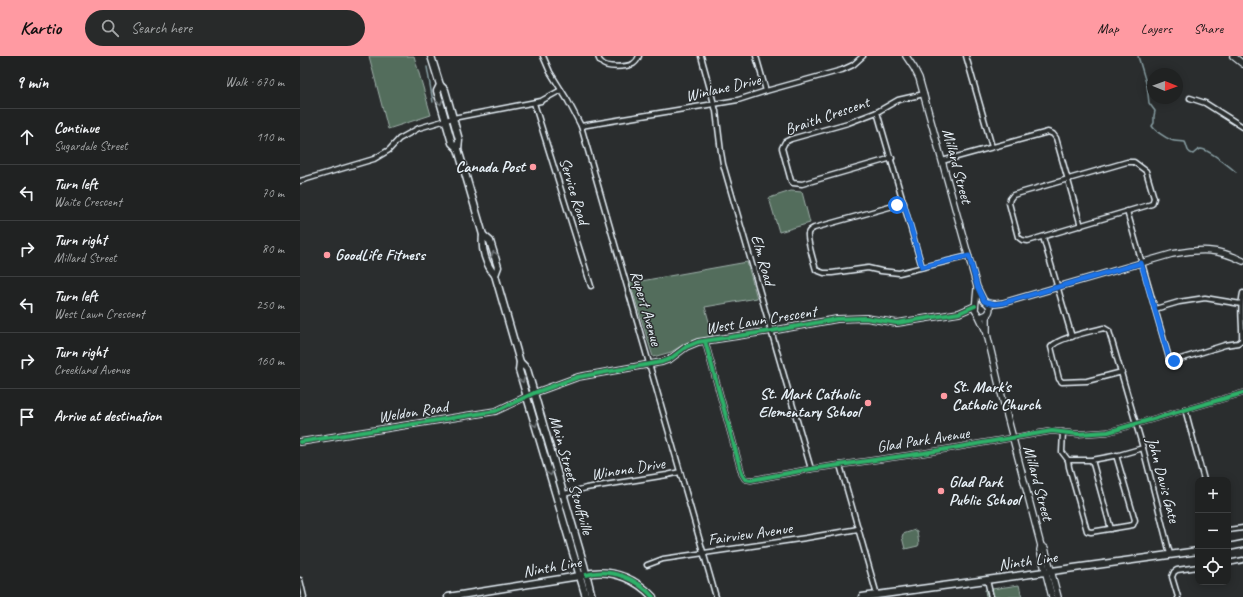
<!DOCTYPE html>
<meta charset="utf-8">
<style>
body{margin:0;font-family:Caveat,sans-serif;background:#282a2a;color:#f1f3f6}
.controls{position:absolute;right:12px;bottom:12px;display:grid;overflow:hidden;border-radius:8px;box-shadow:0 2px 10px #0003}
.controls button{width:36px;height:36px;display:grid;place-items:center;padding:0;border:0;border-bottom:1px solid #3d3f40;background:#202222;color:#f1f3f6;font:20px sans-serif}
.compass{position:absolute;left:847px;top:12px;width:36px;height:36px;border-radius:50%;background:#202222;box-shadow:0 2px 10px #0003;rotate:91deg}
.stop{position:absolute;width:12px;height:12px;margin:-9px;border:3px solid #1a73e8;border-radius:50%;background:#fff}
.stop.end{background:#1a73e8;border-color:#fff;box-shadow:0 1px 4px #0008}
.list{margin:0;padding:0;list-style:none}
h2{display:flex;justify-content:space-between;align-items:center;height:52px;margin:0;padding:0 16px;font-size:17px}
h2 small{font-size:13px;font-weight:400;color:#a2a4a5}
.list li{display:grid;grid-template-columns:26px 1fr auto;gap:12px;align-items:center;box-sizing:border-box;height:56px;padding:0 16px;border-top:1px solid #3d3f40}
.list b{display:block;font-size:15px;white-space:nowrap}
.list p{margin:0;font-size:13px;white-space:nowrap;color:#a2a4a5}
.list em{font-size:13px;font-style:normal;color:#a2a4a5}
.icon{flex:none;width:22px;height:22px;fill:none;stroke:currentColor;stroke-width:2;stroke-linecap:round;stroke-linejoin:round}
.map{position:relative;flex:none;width:943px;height:541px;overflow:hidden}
header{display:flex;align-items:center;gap:24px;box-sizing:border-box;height:56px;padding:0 20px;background:#ff9aa2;color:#111}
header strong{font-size:19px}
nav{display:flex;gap:22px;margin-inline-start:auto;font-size:14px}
.search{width:280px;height:36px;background:#282a2a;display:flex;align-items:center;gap:10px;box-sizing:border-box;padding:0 14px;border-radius:22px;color:#a2a4a5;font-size:15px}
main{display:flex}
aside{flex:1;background:#202222}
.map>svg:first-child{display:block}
.green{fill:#536d5b;stroke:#9eafaa}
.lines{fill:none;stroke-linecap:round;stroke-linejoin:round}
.stream{stroke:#879da2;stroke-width:1.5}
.minor-casing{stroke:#e8f1f8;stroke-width:7}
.tertiary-casing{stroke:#e8f1f8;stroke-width:8}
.secondary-casing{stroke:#e8f1f8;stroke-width:9}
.minor{stroke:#2a2d2e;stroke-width:4}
.tertiary{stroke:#2a2d2e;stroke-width:5.5}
.secondary{stroke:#2a2d2e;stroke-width:6}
.cycleway-casing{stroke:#2a2d2e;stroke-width:6}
.cycleway{stroke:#2db169;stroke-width:4}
.oneway{stroke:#6c7275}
.route{stroke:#1a73e8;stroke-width:5}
.poi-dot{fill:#ff9aa2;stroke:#2a2d2e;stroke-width:1.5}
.labels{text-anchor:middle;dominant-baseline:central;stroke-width:3;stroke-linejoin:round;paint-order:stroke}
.street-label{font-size:16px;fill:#e8f1f8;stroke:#2a2d2e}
.poi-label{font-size:16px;font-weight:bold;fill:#e8f1f8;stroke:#2a2d2e;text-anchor:start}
</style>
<header>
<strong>Kartio</strong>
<div class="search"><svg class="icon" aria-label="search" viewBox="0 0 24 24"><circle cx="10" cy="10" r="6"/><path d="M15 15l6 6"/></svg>Search here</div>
<nav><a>Map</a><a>Layers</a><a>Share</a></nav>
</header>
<main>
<aside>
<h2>9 min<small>Walk · 670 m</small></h2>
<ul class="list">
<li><svg class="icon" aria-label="ahead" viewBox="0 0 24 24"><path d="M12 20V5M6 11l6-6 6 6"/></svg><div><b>Continue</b><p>Sugardale Street</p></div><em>110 m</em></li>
<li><svg class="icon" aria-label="left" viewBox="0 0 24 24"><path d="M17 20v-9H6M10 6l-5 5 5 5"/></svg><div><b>Turn left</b><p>Waite Crescent</p></div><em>70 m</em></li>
<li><svg class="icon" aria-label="right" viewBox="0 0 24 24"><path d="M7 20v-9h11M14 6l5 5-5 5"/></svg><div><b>Turn right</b><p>Millard Street</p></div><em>80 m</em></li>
<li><svg class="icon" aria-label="left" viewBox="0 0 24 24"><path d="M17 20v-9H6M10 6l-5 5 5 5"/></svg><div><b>Turn left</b><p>West Lawn Crescent</p></div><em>250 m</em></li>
<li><svg class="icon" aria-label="right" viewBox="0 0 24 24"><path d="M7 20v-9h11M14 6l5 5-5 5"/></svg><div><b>Turn right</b><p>Creekland Avenue</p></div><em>160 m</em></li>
<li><svg class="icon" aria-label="arrive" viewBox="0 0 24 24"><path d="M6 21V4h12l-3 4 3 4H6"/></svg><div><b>Arrive at destination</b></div></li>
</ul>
</aside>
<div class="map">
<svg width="943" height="541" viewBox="0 0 943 541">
<rect width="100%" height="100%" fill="#2a2d2e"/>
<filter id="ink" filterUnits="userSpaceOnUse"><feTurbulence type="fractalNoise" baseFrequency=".025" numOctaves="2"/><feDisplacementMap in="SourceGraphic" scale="8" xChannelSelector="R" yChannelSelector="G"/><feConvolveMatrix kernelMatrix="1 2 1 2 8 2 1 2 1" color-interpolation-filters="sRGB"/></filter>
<g filter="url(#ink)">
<g class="green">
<path d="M69 0H114L131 59 88 73Z"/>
<path d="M491 135 502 136 510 167 479 176 469 142Z"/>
<path d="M447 206 457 242 405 251 413 280 388 286 371 296 353 301 330 227Z"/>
<path d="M615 474 617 475 619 488 618 490 605 493 602 481 603 478Z"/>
<path d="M719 529 722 541H686L685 534Z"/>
</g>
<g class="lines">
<g class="stream">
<path d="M838 0 847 30 849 47 855 55 854 60V67L852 70C855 75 866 82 871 84 875 86 881 85 885 86 888 91 886 96 893 98 895 96 898 93 901 93 909 94 930 111 936 116"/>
<path d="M127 11 133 46"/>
</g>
<defs>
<g id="minor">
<path d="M243 0 250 16 268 45 281 70 416 541"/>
<path d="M298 0C298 1 300 6 301 6 306 13 326 11 333 8 336 6 338 3 339 0"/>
<path d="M401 0 416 55 421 96 423 108 511 413"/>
<path d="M456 0 466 35"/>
<path d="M666 0 692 91"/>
<path d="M890 42 905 47 943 71"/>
<path d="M234 47 291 230"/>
<path d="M577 56 622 211"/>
<path d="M281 70 438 44 466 35 542 14 553 9 563 0"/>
<path d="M592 102 502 128 493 127 491 125 482 92 485 86 491 83 548 67 577 56 598 44 624 38"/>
<path d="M642 105 748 76 753 78 756 82 781 170"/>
<path d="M827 106H834L846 115 854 142 852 148 728 185 722 184 718 181 709 147 710 143 713 139Z"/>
<path d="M0 125 74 103 89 94 99 83 119 72 153 62 241 45 261 34"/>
<path d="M604 147 514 172C512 173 508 175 508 178 507 184 514 207 516 214L524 217H532L568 212 581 215 599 217 669 200"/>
<path d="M827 155 869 302 874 305 925 289 938 287 942 284C943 268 939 253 943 237"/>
<path d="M743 181 772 281"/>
<path d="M855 253 879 246 905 242 941 248"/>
<path d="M405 285 442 418 445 423 451 424 511 413 624 397 752 375 778 378 808 376 943 337"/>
<path d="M822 316 787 325 762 326 759 323 751 291C757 282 792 275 804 272L809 275 843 392 870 498"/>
<path d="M885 353 904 424"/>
<path d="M763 376 762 396 768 404H792L819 399 843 392"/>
<path d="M768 404 769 411 787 475 791 476 833 469 835 464 816 399"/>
<path d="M792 404 811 473"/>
<path d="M540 409 577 539"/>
<path d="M261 439 286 432 367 419 380 416"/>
<path d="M928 474 943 472"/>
<path d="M928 507 943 504"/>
<path d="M347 509 363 503 506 482 558 473"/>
<path d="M0 524 4 541"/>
<path d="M687 524 691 541"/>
<path d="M878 541 872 521 874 516 877 514 898 511"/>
</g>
<g id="tertiary">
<path d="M606 0 614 12 619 22 677 231 684 245"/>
<path d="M933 0 943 8"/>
<path d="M677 233 675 254 679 260 686 275"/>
<path d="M687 247 695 248 703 247 872 198C901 193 917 192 943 205"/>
<path d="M687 259V278L698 325 741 490 740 494 752 541"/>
<path d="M683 260C691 258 692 251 686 246"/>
<path d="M0 386 196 355 234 337 278 321 362 306 370 303 386 291 398 286 471 275 537 263 566 262 597 267 659 257 675 250"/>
<path d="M741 490 745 492 758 541"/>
</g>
<g id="secondary">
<path d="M131 0 140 29 145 34 153 62 159 84 158 93"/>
<path d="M140 29 137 35 152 87 158 93 183 179C181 193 186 209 195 219L220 306 219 314 286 541"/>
<path d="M183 179 190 185 198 211 195 219"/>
<path d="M220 306 227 313 284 509 292 541"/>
<path d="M928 491 943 488"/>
<path d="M148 541 273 521C280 520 286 518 292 517 315 514 337 524 353 541"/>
<path d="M562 541 898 495"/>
</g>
</defs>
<use href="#minor" class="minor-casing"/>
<use href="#tertiary" class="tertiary-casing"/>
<use href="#secondary" class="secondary-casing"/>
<use href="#minor" class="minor"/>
<use href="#tertiary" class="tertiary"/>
<use href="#secondary" class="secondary"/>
<defs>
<g id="cycleway">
<path d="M405 285 442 418 445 423 451 424 511 413 624 397 752 375 778 378 808 376 943 337"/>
<path d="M0 386 196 355 234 337 278 321 362 306 370 303 386 291 398 286 471 275 537 263 566 262 597 267 659 257 675 250"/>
<path d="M286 519C311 511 337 523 353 541"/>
</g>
</defs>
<use href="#cycleway" class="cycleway-casing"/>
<use href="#cycleway" class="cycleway"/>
</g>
<defs><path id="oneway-chevron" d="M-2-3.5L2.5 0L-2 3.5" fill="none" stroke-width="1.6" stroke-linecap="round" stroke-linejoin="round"/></defs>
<g class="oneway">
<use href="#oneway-chevron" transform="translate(140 46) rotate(74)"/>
<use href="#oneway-chevron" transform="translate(194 198) rotate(-106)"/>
<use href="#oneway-chevron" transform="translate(222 324) rotate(72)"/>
<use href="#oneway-chevron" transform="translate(235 368) rotate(73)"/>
<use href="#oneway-chevron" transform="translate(250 417) rotate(73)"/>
</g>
</g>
<g class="lines" filter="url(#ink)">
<path class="route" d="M597 149 604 147 622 211 669 200 677 230 684 245 695 248 703 247 841 207 869 302 874 305"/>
</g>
<g class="poi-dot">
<circle cx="233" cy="111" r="4"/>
<circle cx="27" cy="199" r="4"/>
<circle cx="644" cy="340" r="4"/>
<circle cx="568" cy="347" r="4"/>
<circle cx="641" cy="435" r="4"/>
</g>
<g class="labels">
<g class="street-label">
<text transform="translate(423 32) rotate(-13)">Winlane Drive</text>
<text transform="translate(527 60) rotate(-19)">Braith Crescent</text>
<text transform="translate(657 110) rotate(75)">Millard Street</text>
<text transform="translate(274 135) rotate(73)">Service Road</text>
<text transform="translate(463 204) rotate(74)">Elm Road</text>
<text transform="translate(346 252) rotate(74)">Rupert Avenue</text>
<text transform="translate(461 264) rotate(-9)">West Lawn Crescent</text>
<text transform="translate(113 356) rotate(-9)">Weldon Road</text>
<text transform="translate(623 384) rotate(-9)">Glad Park Avenue</text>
<text transform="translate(328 413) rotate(-9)">Winona Drive</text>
<text transform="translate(271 419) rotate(74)">Main Street Stouffville</text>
<text transform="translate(863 424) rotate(75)">John Davis Gate</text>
<text transform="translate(738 427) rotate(75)">Millard Street</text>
<text transform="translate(450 478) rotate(-8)">Fairview Avenue</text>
<text transform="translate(728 505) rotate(-8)">Ninth Line</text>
<text transform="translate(252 511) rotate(-10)">Ninth Line</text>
</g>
<g class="poi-label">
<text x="225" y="111" text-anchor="end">Canada Post</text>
<text x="35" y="199">GoodLife Fitness</text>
<text x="652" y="331">St. Mark's<tspan x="652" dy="18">Catholic Church</tspan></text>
<text x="560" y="338" text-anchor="end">St. Mark Catholic<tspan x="560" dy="18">Elementary School</tspan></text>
<text x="649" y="426">Glad Park<tspan x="649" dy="18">Public School</tspan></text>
</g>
</g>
</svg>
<div class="controls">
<button>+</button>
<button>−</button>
<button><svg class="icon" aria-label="locate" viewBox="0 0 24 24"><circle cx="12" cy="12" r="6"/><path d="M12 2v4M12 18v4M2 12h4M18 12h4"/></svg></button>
</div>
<svg class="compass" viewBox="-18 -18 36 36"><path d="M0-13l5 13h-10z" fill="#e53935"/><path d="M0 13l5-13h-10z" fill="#a2a4a5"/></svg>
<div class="stop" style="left:597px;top:149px"></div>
<div class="stop end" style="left:874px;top:305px"></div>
</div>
</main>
